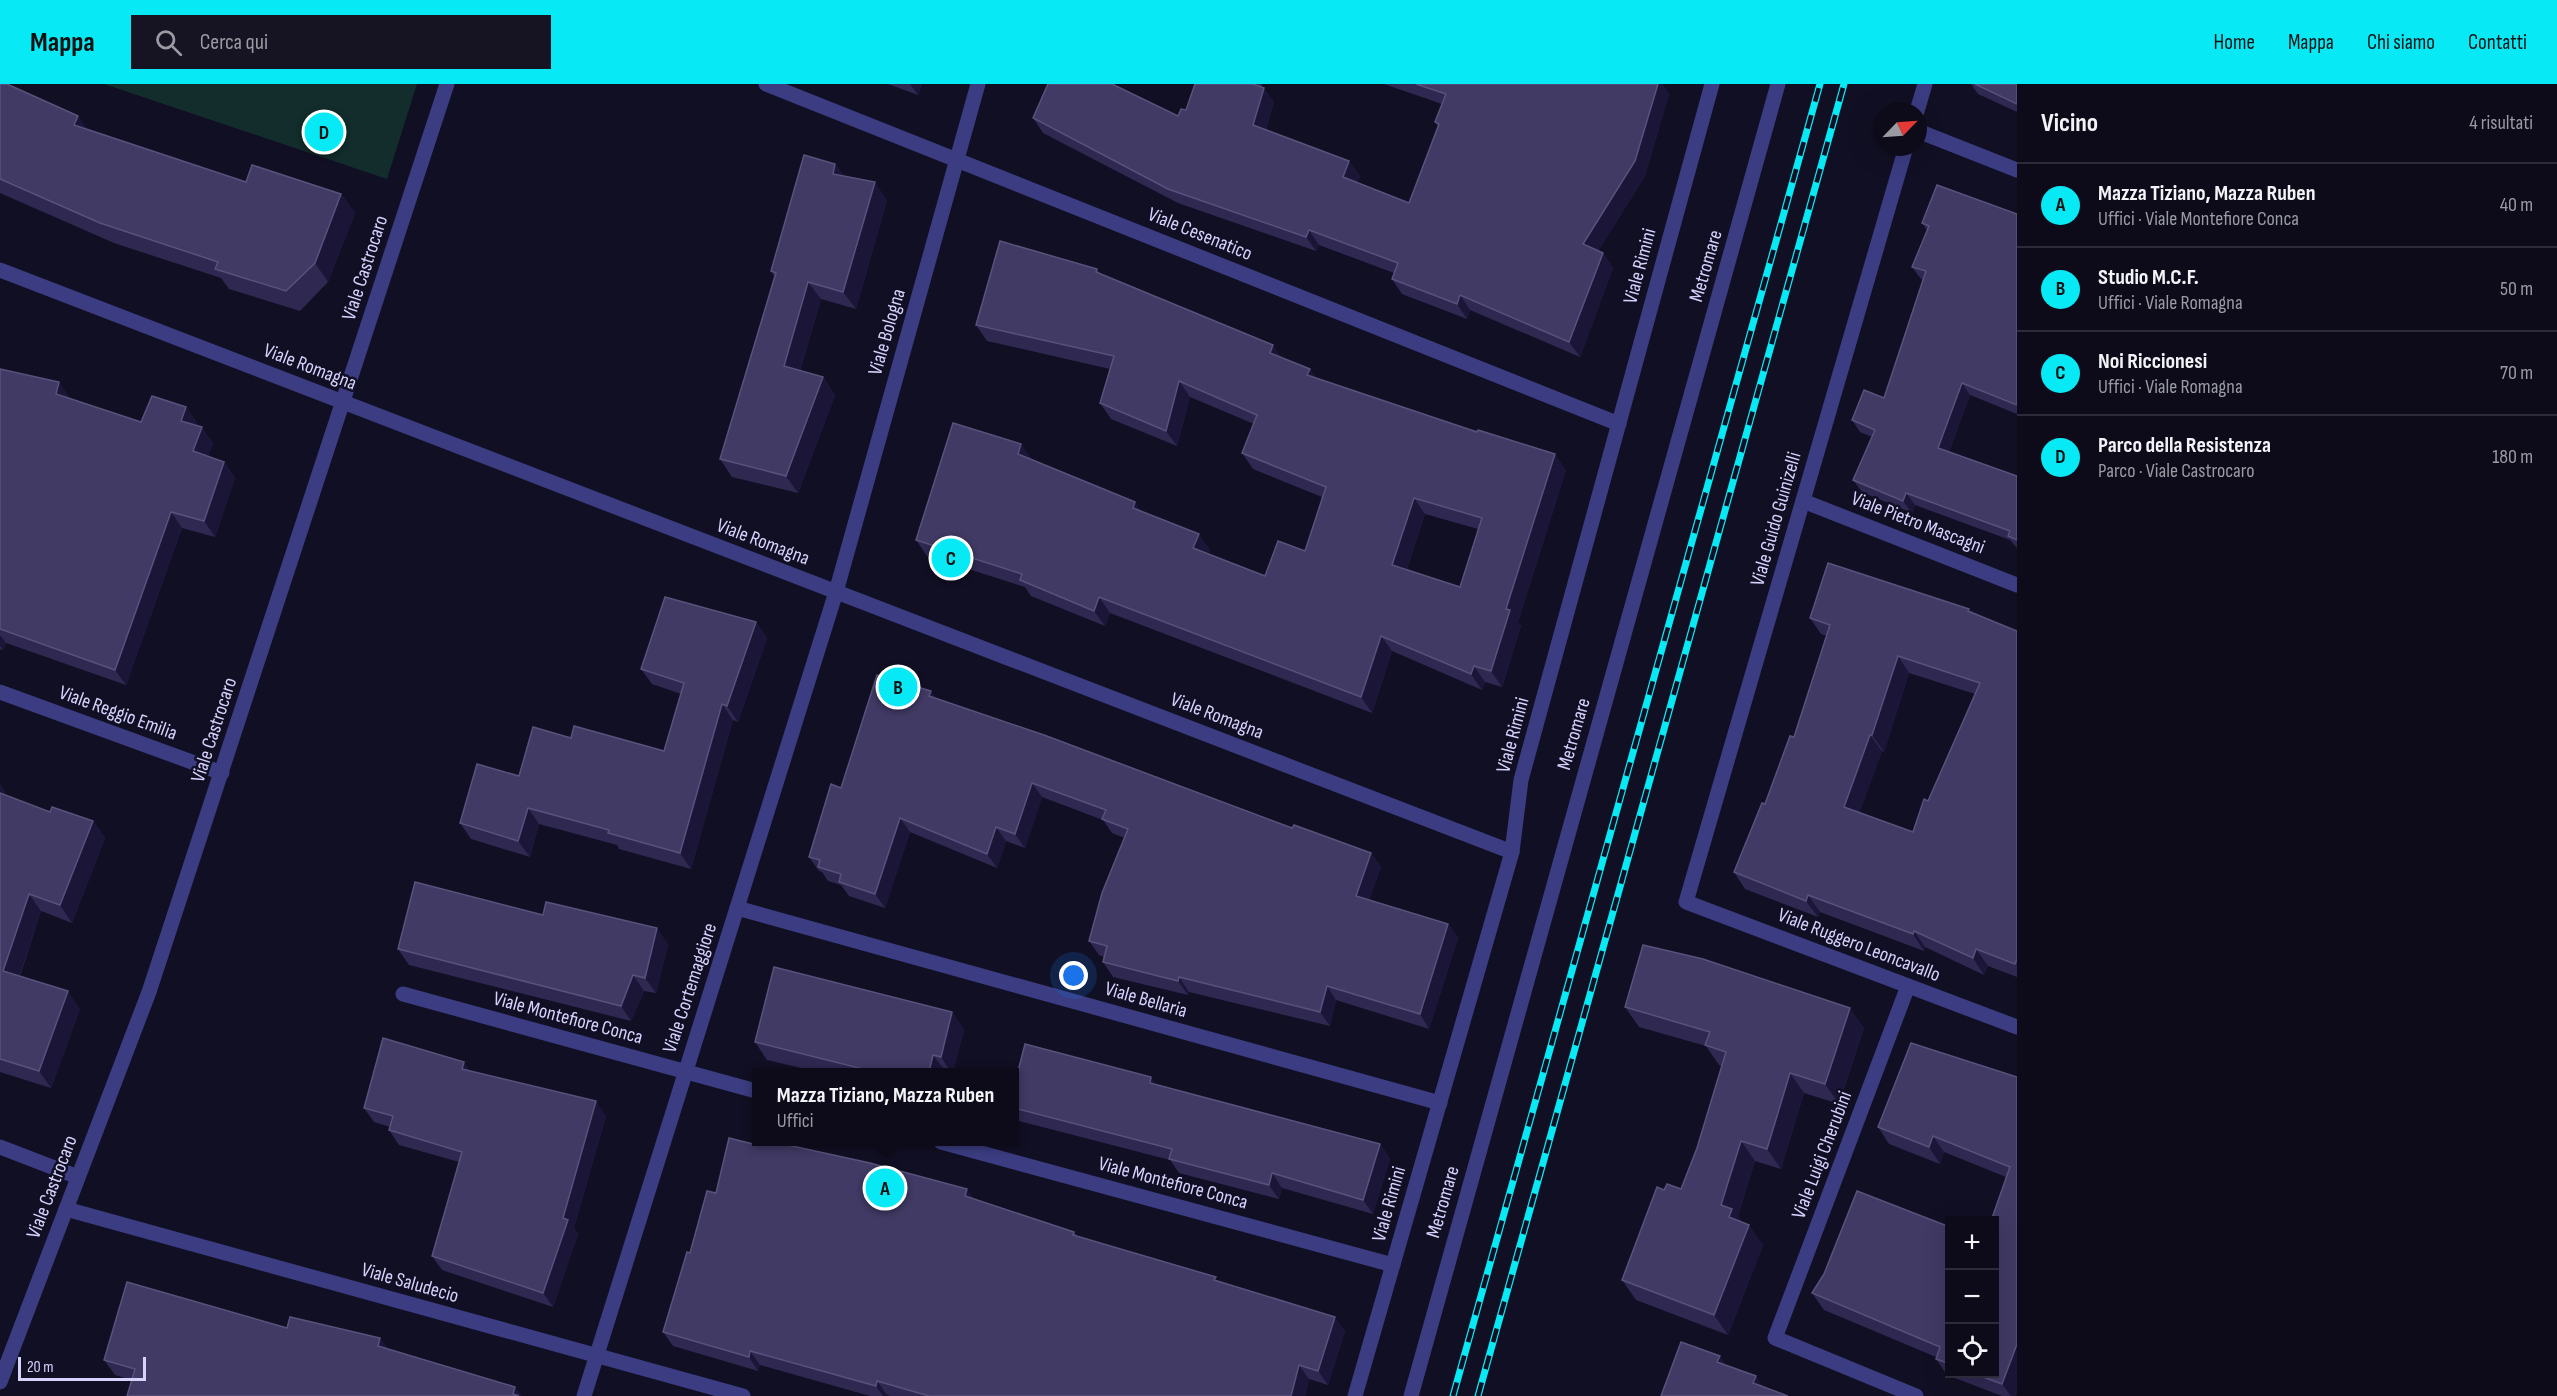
<!DOCTYPE html>
<html lang="it">
<meta charset="utf-8">
<style>
body{margin:0;font-family:"Sofia Sans Condensed",sans-serif;background:#161423;color:#f1f3f6}
.controls{position:absolute;right:18px;bottom:18px;display:grid;overflow:hidden;border-radius:0px;box-shadow:0 6px 24px #0002}
.controls button{width:54px;height:54px;display:grid;place-items:center;padding:0;border:0;border-bottom:2px solid #2d2b39;background:#0d0b1a;color:#f1f3f6;font:30px sans-serif}
.compass{position:absolute;left:1873px;top:18px;width:54px;height:54px;border-radius:50%;background:#0d0b1a;box-shadow:0 6px 24px #0002;rotate:65deg}
.scale{position:absolute;left:18px;bottom:15px;width:128px;box-sizing:border-box;padding-left:6px;border:3px solid #d5d2fe;border-top:0;font-size:16px;line-height:21px;white-space:nowrap;color:#d5d2fe;-webkit-text-stroke:4px #110f23;paint-order:stroke}
.you{position:absolute;left:1074px;top:892px;width:21px;height:21px;margin:-15px;border:4px solid #fff;border-radius:50%;background:#1a73e8;box-shadow:0 0 0 9px #1a73e833}
.badge{display:grid;place-items:center;width:39px;height:39px;border-radius:50%;background:#07e9f5;color:#111;font-size:20px;font-weight:700}
.pin{position:absolute;translate:-50% -50%;border:3px solid #fff;box-shadow:0 2px 6px #0006}
.popup{position:absolute;left:752px;top:984px;width:267px;height:78px;box-sizing:border-box;display:grid;place-content:center;border-radius:0px;background:#0d0b1a;filter:drop-shadow(0 2px 4px #0005);font-size:20px;white-space:nowrap;color:#9a9ba2}
.popup b{font-size:22px;color:#f1f3f6}
.popup::after{content:'';position:absolute;left:50%;top:100%;margin-left:-12px;border:12px solid transparent;border-top-color:#0d0b1a}
.list{margin:0;padding:0;list-style:none}
h2{display:flex;justify-content:space-between;align-items:center;height:78px;margin:0;padding:0 24px;font-size:26px}
h2 small{font-size:20px;font-weight:400;color:#9a9ba2}
.list li{display:grid;grid-template-columns:39px 1fr auto;gap:18px;align-items:center;box-sizing:border-box;height:84px;padding:0 24px;border-top:2px solid #2d2b39}
.list b{display:block;font-size:22px;white-space:nowrap}
.list p{margin:0;font-size:20px;white-space:nowrap;color:#9a9ba2}
.list em{font-size:20px;font-style:normal;color:#9a9ba2}
.icon{flex:none;width:33px;height:33px;fill:none;stroke:currentColor;stroke-width:2;stroke-linecap:round;stroke-linejoin:round}
.map{position:relative;flex:none;width:2017px;height:1312px;overflow:hidden}
header{display:flex;align-items:center;gap:36px;box-sizing:border-box;height:84px;padding:0 30px;background:#07e9f5;color:#111}
header strong{font-size:28px}
nav{display:flex;gap:33px;margin-inline-start:auto;font-size:21px}
.search{width:420px;height:54px;background:#161423;display:flex;align-items:center;gap:15px;box-sizing:border-box;padding:0 21px;border-radius:0px;color:#9a9ba2;font-size:22px}
main{display:flex}
aside{flex:1;background:#0d0b1a}
.map>svg:first-child{display:block}
.green{fill:#122d2b}
.lines{fill:none;stroke-linecap:round;stroke-linejoin:round}
.minor{stroke:#3b3c81;stroke-width:15}
.rail-casing{stroke:#07e9f5;stroke-width:7}
.rail{stroke:#110f23;stroke-width:4.5;stroke-dasharray:14;stroke-linecap:butt}
.wall{fill:#2f2851;fill-rule:evenodd}
.shaded-wall{fill:#1b1637}
.building{fill:#403a64;stroke:#58527c;stroke-width:1.5;fill-rule:evenodd}
.labels{text-anchor:middle;dominant-baseline:central;stroke-width:5;stroke-linejoin:round;paint-order:stroke}
.street-label{font-size:20px;fill:#d5d2fe;stroke:#110f23}
</style>
<header>
<strong>Mappa</strong>
<div class="search"><svg class="icon" aria-label="search" viewBox="0 0 24 24"><circle cx="10" cy="10" r="6"/><path d="M15 15l6 6"/></svg>Cerca qui</div>
<nav><a>Home</a><a>Mappa</a><a>Chi siamo</a><a>Contatti</a></nav>
</header>
<main>
<div class="map">
<svg width="2017" height="1312" viewBox="0 0 2017 1312">
<rect width="100%" height="100%" fill="#110f23"/>
<path class="green" d="M104 0H417L387 95Z"/>
<g class="lines">
<g class="minor">
<path d="M766 0 1619 340"/>
<path d="M1917 27 1925 0"/>
<path d="M1918 47 2017 86"/>
<path d="M1906 63 1686 818 2017 943"/>
<path d="M0 186 1512 768"/>
<path d="M1803 417 2017 501"/>
<path d="M0 608 222 689"/>
<path d="M737 824 1440 1019"/>
<path d="M1908 902 1775 1254 1916 1312"/>
<path d="M403 910 756 1007"/>
<path d="M941 1058 1393 1181"/>
<path d="M0 1063 78 1093"/>
<path d="M66 1125 743 1312"/>
<path d="M0 1298 149 908 447 0"/>
<path d="M584 1312 836 508 978 0"/>
<path d="M1355 1312 1512 768 1521 696 1712 0"/>
<path d="M1411 1312 1778 0"/>
</g>
<defs>
<g id="rail">
<path d="M1453 1312 1820 0"/>
<path d="M1478 1312 1844 0"/>
</g>
</defs>
<use href="#rail" class="rail-casing"/>
<use href="#rail" class="rail"/>
</g>
<g class="wall">
<path d="M0 0 88 45 246 98 341 110 355 129 328 198 300 227 229 205 221 194 114 159 0 109Z"/>
<path d="M888 0H922L918 11Z"/>
<path d="M1195 0H1262L1261 3 1274 18 1266 46 1349 77 1360 92 1357 99 1409 119 1438 42 1435 38 1442 20 1384 0H1662L1669 10 1645 92 1598 167 1603 169 1613 184 1580 273 1470 226 1467 235 1402 210 1392 195 1394 189 1319 161 1316 167 1178 119 1043 49 1033 34 1178 32 1186 26Z"/>
<path d="M1971 0H2017V28L1978 10Z"/>
<path d="M835 80 844 92 887 116 856 225 821 215 800 287 823 293 835 311 798 409 732 393 720 375 774 192 771 187Z"/>
<path d="M2017 130V330L1970 311 1949 368 2017 392V464L2010 456 1915 421 1912 429 1862 408 1853 396 1872 353 1860 348 1852 336 1884 314 1923 196 1921 195 1912 183 1927 146 1922 139Z"/>
<path d="M1097 185 1100 190 1283 274 1310 285 1316 294 1566 386 1518 538 1521 542 1502 603 1485 598 1482 606 1392 567 1372 629 1110 529 1105 542 1031 512 1025 503 927 472 916 456 1021 360 1032 376 1142 428 1210 466 1208 470 1265 492 1305 467 1322 413 1253 385 1242 369 1254 340 1190 313 1177 362 1111 335 1100 319 1110 285 987 257 976 241ZM1425 430 1478 445 1460 503 1407 485Z"/>
<path d="M0 285 70 314 141 338 186 323 197 339 196 341 213 359 208 372 224 378 235 394 215 453 182 444 126 601 6 559 3 566 0 565Z"/>
<path d="M1971 528 2017 547V893L1988 882 1984 891 1925 863 1924 867 1820 828 1818 833 1745 805 1734 788 1765 720 1794 653 1827 552 1821 550 1810 534ZM1909 589 1975 610 1928 717 1913 748 1859 729 1882 667 1884 668Z"/>
<path d="M756 538 767 554 738 638 733 636 691 785 619 765 617 761 539 740 530 773 471 755 460 739 519 692 571 654 664 667 681 610 652 600 641 585Z"/>
<path d="M936 615 1292 744 1371 769 1381 783 1369 816 1448 840 1458 854 1429 945 1336 916 1330 942 1189 908 1188 911 1113 893 1103 878 1104 873 1099 871 1089 857 1125 754 1112 749 1103 736 1042 713 1025 764 1006 757 997 784 910 748 885 824 849 812 841 801 828 797 822 788 819 787 809 773 841 704Z"/>
<path d="M0 700 5 708 4 711 50 728 93 737 105 754 72 839 41 827 20 892 80 925 51 1004 0 988Z"/>
<path d="M543 831 668 860 656 909 644 907 631 937 409 881 398 865Z"/>
<path d="M1625 923 1864 944 1839 1020 1804 1009 1781 1085 1755 1077 1738 1132 1742 1138 1763 1161 1728 1251 1636 1216 1622 1196 1664 1106 1681 1105 1697 1064 1722 982 1719 981 1706 962 1639 943Z"/>
<path d="M952 928 964 946 953 988H818L767 976 755 958Z"/>
<path d="M471 987 606 1032 574 1144 578 1150 553 1223 442 1186 432 1172 459 1078 399 1061 389 1046 390 1043 374 1038 364 1024Z"/>
<path d="M2017 993V1308L2015 1312H2002L1947 1291 1936 1275V1273L1824 1226 1812 1209 1950 1143V1290H1995L2006 1093 1944 1068 1940 1080 1889 1060 1878 1043Z"/>
<path d="M1156 1000 1380 1060 1390 1075 1373 1130 1282 1104 1279 1115 1179 1089 1170 1076 1019 1037 1014 1030V1003Z"/>
<path d="M716 1109 974 1115 1074 1148 1077 1152 1219 1198 1345 1247 1328 1301 1309 1295 1305 1312H890L887 1311V1312H870L760 1281 758 1287 673 1262 663 1248 690 1169Z"/>
<path d="M287 1244 388 1265 132 1296 115 1291 104 1276Z"/>
</g>
<g class="shaded-wall">
<path d="M910 0H922L918 11Z"/>
<path d="M1658 0H1662L1669 10 1645 92 1593 175 1583 160Z"/>
<path d="M1264 4 1274 18 1263 56 1253 41Z"/>
<path d="M78 32 92 51 74 41Z"/>
<path d="M1349 77 1360 92 1353 108 1343 93Z"/>
<path d="M835 80 848 97 833 90Z"/>
<path d="M875 98 887 116 856 225 843 208Z"/>
<path d="M341 110 355 129 328 198 315 179Z"/>
<path d="M1309 146 1319 161 1316 167 1306 153Z"/>
<path d="M1603 169 1613 184 1580 273 1569 258Z"/>
<path d="M808 198 821 215 796 300 784 282Z"/>
<path d="M1460 211 1470 226 1467 235 1457 220Z"/>
<path d="M1273 261 1284 277 1270 269Z"/>
<path d="M1310 285 1321 301 1307 291Z"/>
<path d="M823 293 835 311 798 409 786 392Z"/>
<path d="M1179 297 1190 313 1177 362 1166 347Z"/>
<path d="M59 298 70 314 56 310Z"/>
<path d="M1962 299 1970 311 1946 376 1938 364Z"/>
<path d="M186 323 197 339 192 352 181 337Z"/>
<path d="M202 343 213 359 204 383 193 367Z"/>
<path d="M1021 360 1032 376 1018 370Z"/>
<path d="M1555 370 1566 386 1518 538 1521 542 1502 603 1491 587 1506 525Z"/>
<path d="M224 378 235 394 215 453 204 437Z"/>
<path d="M1906 409 1915 421 1912 429 1903 417Z"/>
<path d="M1414 414 1425 430 1403 496 1392 481Z"/>
<path d="M1135 418 1146 434 1133 424Z"/>
<path d="M171 428 182 444 126 601 115 586Z"/>
<path d="M1199 450 1210 466 1204 480 1193 464Z"/>
<path d="M1099 513 1110 529 1105 542 1094 527Z"/>
<path d="M756 538 767 554 738 638 727 622Z"/>
<path d="M0 551 6 559 3 566 0 562Z"/>
<path d="M1381 552 1392 567 1372 629 1361 613Z"/>
<path d="M1898 572 1909 589 1884 668 1872 651Z"/>
<path d="M1474 582 1485 598 1482 606 1471 590Z"/>
<path d="M931 607 941 621 929 612Z"/>
<path d="M722 620 733 636 691 785 680 769Z"/>
<path d="M1870 651 1882 667 1855 740 1844 723Z"/>
<path d="M1032 699 1042 713 1025 764 1015 750Z"/>
<path d="M0 700 5 708 0 722Z"/>
<path d="M528 724 539 740 530 773 518 757Z"/>
<path d="M900 734 910 748 885 824 875 810Z"/>
<path d="M93 737 105 754 72 839 60 821Z"/>
<path d="M996 743 1006 757 997 784 987 770Z"/>
<path d="M1371 769 1381 783 1366 826 1356 812Z"/>
<path d="M29 810 41 827 15 905 3 887Z"/>
<path d="M1808 811 1820 828 1818 833 1806 817Z"/>
<path d="M1448 840 1458 854 1429 945 1420 930Z"/>
<path d="M657 844 668 860 656 909 645 894Z"/>
<path d="M1914 847 1925 863 1924 867 1913 850Z"/>
<path d="M1976 865 1988 882 1984 891 1973 874Z"/>
<path d="M633 891 644 907 631 937 621 922Z"/>
<path d="M1179 893 1189 908 1188 911 1178 897Z"/>
<path d="M1327 902 1336 916 1330 942 1320 928Z"/>
<path d="M68 907 80 925 51 1004 39 987Z"/>
<path d="M1850 924 1864 944 1839 1020 1825 1000Z"/>
<path d="M952 928 964 946 953 988H951L941 973Z"/>
<path d="M933 971 946 988H929Z"/>
<path d="M464 978 474 993 462 985Z"/>
<path d="M1790 989 1804 1009 1781 1085 1767 1065Z"/>
<path d="M1151 993 1161 1007 1150 999Z"/>
<path d="M596 1017 606 1032 574 1144 578 1150 553 1223 543 1209 563 1134Z"/>
<path d="M1933 1052 1944 1068 1940 1080 1929 1063Z"/>
<path d="M1741 1057 1755 1077 1738 1132 1746 1145 1743 1153 1721 1121Z"/>
<path d="M1380 1060 1390 1075 1373 1130 1363 1116Z"/>
<path d="M1272 1089 1282 1104 1279 1115 1269 1101Z"/>
<path d="M967 1105 977 1119 965 1112Z"/>
<path d="M1749 1141 1763 1161 1728 1251 1714 1231Z"/>
<path d="M1335 1233 1345 1247 1328 1301 1318 1287Z"/>
<path d="M380 1254 391 1269 378 1262Z"/>
<path d="M2017 1260V1308L2015 1312H2011L2002 1300Z"/>
<path d="M750 1267 760 1281 758 1287 749 1273Z"/>
<path d="M1720 1272 1731 1288 1717 1278Z"/>
<path d="M1299 1281 1309 1295 1305 1312H1291Z"/>
<path d="M1756 1292 1767 1308 1753 1299Z"/>
<path d="M877 1297 887 1311V1312H883L876 1302Z"/>
<path d="M515 1303 522 1312H514L513 1310Z"/>
</g>
<g class="building">
<path d="M0 0H7L78 32 74 41 246 98 252 81 341 110 315 179 286 207 215 185 218 178 100 139 0 95Z"/>
<path d="M1048 0H1112L1178 32 1181 25 1186 26 1195 0H1253L1264 4 1253 41 1349 77 1343 93 1409 119 1439 40 1435 38 1446 10 1416 0H1658L1635 77 1583 160 1603 169 1569 258 1460 211 1457 220 1392 195 1398 179 1309 146 1306 153 1168 105 1033 34Z"/>
<path d="M1975 0H2017V20Z"/>
<path d="M804 71 835 80 833 90 875 98 843 208 808 198 784 282 823 293 786 392 720 375 776 189 771 187Z"/>
<path d="M1937 101 2017 130V321L1962 299 1938 364 2017 392V456L2008 452 2010 447 1906 409 1903 417 1853 396 1875 346 1852 336 1864 306 1884 314 1926 187 1912 183 1929 142 1922 139Z"/>
<path d="M1000 157 1097 185 1096 188 1273 261 1270 269 1310 285 1307 291 1477 348 1478 346 1555 370 1506 525 1510 526 1491 587 1474 582 1471 590 1381 552 1361 613 1099 513 1094 527 1020 496 1022 490 916 456 953 339 1021 360 1018 370 1135 418 1133 424 1199 450 1193 464 1265 492 1278 457 1305 467 1326 403 1242 369 1257 331 1179 297 1166 347 1100 319 1114 272 976 241ZM1414 414 1482 434 1460 503 1392 481Z"/>
<path d="M0 285 59 298 56 310 141 338 152 312 186 323 181 337 202 343 193 367 224 378 204 437 171 428 115 586 0 545Z"/>
<path d="M1828 479 1969 525 1968 527 2017 547V875L2015 880 1976 865 1973 874 1914 847 1913 850 1808 811 1806 817 1734 788 1762 719 1765 720 1790 652 1794 653 1830 541 1810 534ZM1898 572 1980 599 1928 717 1924 715 1913 748 1844 723 1870 651H1872Z"/>
<path d="M665 513 756 538 727 622 722 620 680 769 608 749 609 746 528 724 518 757 460 739 477 680 519 692 533 643 571 654 574 642 664 667 684 599 641 585Z"/>
<path d="M877 591 931 607 929 612 1044 651 1292 744 1294 741 1371 769 1356 812 1448 840 1420 930 1327 902 1320 928 1179 893 1178 897 1103 878 1107 862 1089 857 1102 809 1128 745 1102 735 1106 726 1032 699 1015 750 996 743 987 770 900 734 875 810 839 798 841 790 818 783 820 776 809 773 831 700 841 704Z"/>
<path d="M0 709 50 728 52 723 93 737 60 821 29 810 3 887 68 907 39 987 0 975Z"/>
<path d="M415 798 543 831 546 818 657 844 645 894 633 891 621 922 398 865Z"/>
<path d="M1643 861 1703 875 1850 924 1825 1000 1790 989 1767 1065 1741 1057 1721 1121 1732 1125 1729 1133 1749 1141 1714 1231 1622 1196 1657 1103 1664 1106 1667 1100 1681 1105 1697 1064 1726 968 1705 961 1710 948 1625 923Z"/>
<path d="M774 883 952 928 941 973 933 971 929 988H875L755 958Z"/>
<path d="M383 954 464 978 462 985 596 1017 563 1134 568 1136 543 1209 432 1172 462 1068 389 1046 393 1032 364 1024Z"/>
<path d="M1911 959 2017 993V1260L2002 1300 1975 1290H1995V1137H1991L2010 1083 1933 1052 1929 1063 1878 1043Z"/>
<path d="M1025 960 1151 993 1150 999 1380 1060 1363 1116 1272 1089 1269 1101 1169 1075 1172 1065 1014 1024V1003Z"/>
<path d="M754 1053H756V1058H774L870 1079 967 1105 965 1112 1074 1148 1073 1151 1216 1193 1214 1196 1335 1233 1318 1287 1299 1281 1291 1312H929L877 1297 876 1302 750 1267 749 1273 663 1248 687 1168 690 1169 707 1107 716 1109 729 1054 753 1060Z"/>
<path d="M1857 1107 1950 1143V1280L1936 1275 1940 1263 1812 1209 1824 1190Z"/>
<path d="M127 1198 287 1244 290 1233 380 1254 378 1262 515 1303 513 1310 519 1312H127L135 1285 104 1276Z"/>
<path d="M1681 1258 1720 1272 1717 1278 1756 1292 1753 1299 1788 1312H1661Z"/>
</g>
<g class="labels">
<g class="street-label">
<text transform="translate(1200 150) rotate(22)">Viale Cesenatico</text>
<text transform="translate(1640 182) rotate(-75)">Viale Rimini</text>
<text transform="translate(1706 182) rotate(-74)">Metromare</text>
<text transform="translate(365 184) rotate(-72)">Viale Castrocaro</text>
<text transform="translate(887 248) rotate(-74)">Viale Bologna</text>
<text transform="translate(310 283) rotate(21)">Viale Romagna</text>
<text transform="translate(1776 435) rotate(-74)">Viale Guido Guinizelli</text>
<text transform="translate(1918 439) rotate(21)">Viale Pietro Mascagni</text>
<text transform="translate(763 458) rotate(21)">Viale Romagna</text>
<text transform="translate(118 629) rotate(20)">Viale Reggio Emilia</text>
<text transform="translate(1217 632) rotate(21)">Viale Romagna</text>
<text transform="translate(214 646) rotate(-72)">Viale Castrocaro</text>
<text transform="translate(1574 650) rotate(-74)">Metromare</text>
<text transform="translate(1513 651) rotate(-75)">Viale Rimini</text>
<text transform="translate(1859 861) rotate(21)">Viale Ruggero Leoncavallo</text>
<text transform="translate(690 904) rotate(-72)">Viale Cortemaggiore</text>
<text transform="translate(1146 916) rotate(16)">Viale Bellaria</text>
<text transform="translate(568 934) rotate(15)">Viale Montefiore Conca</text>
<text transform="translate(1822 1071) rotate(-69)">Viale Luigi Cherubini</text>
<text transform="translate(1173 1099) rotate(15)">Viale Montefiore Conca</text>
<text transform="translate(52 1103) rotate(-69)">Viale Castrocaro</text>
<text transform="translate(1443 1118) rotate(-74)">Metromare</text>
<text transform="translate(1389 1120) rotate(-74)">Viale Rimini</text>
<text transform="translate(410 1199) rotate(16)">Viale Saludecio</text>
</g>
</g>
</svg>
<div class="controls">
<button>+</button>
<button>−</button>
<button><svg class="icon" aria-label="locate" viewBox="0 0 24 24"><circle cx="12" cy="12" r="6"/><path d="M12 2v4M12 18v4M2 12h4M18 12h4"/></svg></button>
</div>
<svg class="compass" viewBox="-18 -18 36 36"><path d="M0-13l5 13h-10z" fill="#e53935"/><path d="M0 13l5-13h-10z" fill="#9a9ba2"/></svg>
<div class="scale">20 m</div>
<div class="you"></div>
<div class="pin badge" style="left:885px;top:1104px">A</div>
<div class="popup"><b>Mazza Tiziano, Mazza Ruben</b>Uffici</div>
<div class="pin badge" style="left:898px;top:603px">B</div>
<div class="pin badge" style="left:951px;top:474px">C</div>
<div class="pin badge" style="left:324px;top:48px">D</div>
</div>
<aside>
<h2>Vicino<small>4 risultati</small></h2>
<ul class="list">
<li><span class="badge">A</span><div><b>Mazza Tiziano, Mazza Ruben</b><p>Uffici · Viale Montefiore Conca</p></div><em>40 m</em></li>
<li><span class="badge">B</span><div><b>Studio M.C.F.</b><p>Uffici · Viale Romagna</p></div><em>50 m</em></li>
<li><span class="badge">C</span><div><b>Noi Riccionesi</b><p>Uffici · Viale Romagna</p></div><em>70 m</em></li>
<li><span class="badge">D</span><div><b>Parco della Resistenza</b><p>Parco · Viale Castrocaro</p></div><em>180 m</em></li>
</ul>
</aside>
</main>
